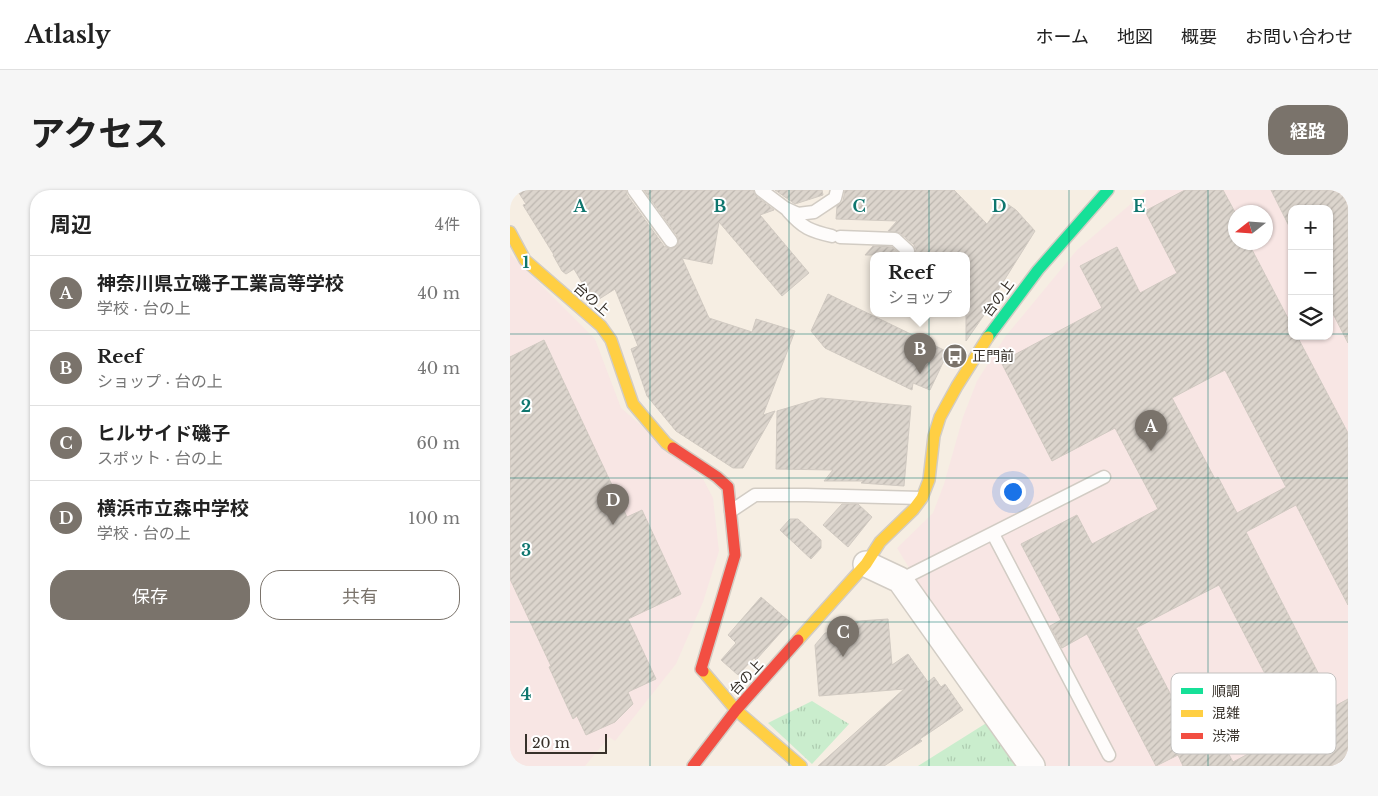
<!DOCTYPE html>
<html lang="ja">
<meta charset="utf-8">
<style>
body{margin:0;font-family:"Libre Baskerville","Noto Sans JP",serif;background:#f6f6f6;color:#222}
.controls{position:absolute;right:15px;top:15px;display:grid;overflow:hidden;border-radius:10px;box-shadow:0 1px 4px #0004}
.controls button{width:45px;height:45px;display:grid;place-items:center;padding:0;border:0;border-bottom:1px solid #e0e0e0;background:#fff;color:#222;font:25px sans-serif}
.compass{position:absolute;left:718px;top:15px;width:45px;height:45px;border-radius:50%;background:#fff;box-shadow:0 1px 4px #0004;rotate:253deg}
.scale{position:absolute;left:15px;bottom:12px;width:82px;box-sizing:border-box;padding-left:5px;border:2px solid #37312a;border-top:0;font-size:14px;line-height:18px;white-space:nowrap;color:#37312a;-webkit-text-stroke:4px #fff;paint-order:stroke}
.you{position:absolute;left:502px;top:301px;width:18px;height:18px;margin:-12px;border:4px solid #fff;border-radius:50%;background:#1a73e8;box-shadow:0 0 0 8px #1a73e833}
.badge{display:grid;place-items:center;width:32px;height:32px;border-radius:50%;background:#7a736b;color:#fff;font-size:16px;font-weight:700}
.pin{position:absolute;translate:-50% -41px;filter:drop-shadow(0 1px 2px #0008)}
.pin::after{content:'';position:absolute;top:26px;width:18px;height:15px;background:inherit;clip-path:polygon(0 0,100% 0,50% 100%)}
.popup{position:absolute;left:360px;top:62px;width:100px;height:65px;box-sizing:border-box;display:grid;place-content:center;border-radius:10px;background:#fff;filter:drop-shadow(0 1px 4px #0005);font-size:16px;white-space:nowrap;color:#767676}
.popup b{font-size:19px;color:#222}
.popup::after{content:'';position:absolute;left:50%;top:100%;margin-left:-10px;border:10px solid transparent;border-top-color:#fff}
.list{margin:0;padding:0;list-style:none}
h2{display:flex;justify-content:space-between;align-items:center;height:65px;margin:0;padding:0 20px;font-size:21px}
h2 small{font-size:16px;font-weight:400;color:#767676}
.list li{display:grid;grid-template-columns:32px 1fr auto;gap:15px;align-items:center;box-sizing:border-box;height:75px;padding:0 20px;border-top:1px solid #e0e0e0}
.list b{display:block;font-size:19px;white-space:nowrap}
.list p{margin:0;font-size:16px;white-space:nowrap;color:#767676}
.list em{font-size:16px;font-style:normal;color:#767676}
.actions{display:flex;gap:10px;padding:15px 20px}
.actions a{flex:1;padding:11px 0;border:1px solid #7a736b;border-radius:20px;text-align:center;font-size:18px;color:#7a736b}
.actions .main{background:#7a736b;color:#fff}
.icon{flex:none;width:28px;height:28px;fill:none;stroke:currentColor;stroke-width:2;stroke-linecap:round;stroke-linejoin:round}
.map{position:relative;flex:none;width:838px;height:576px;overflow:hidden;border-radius:20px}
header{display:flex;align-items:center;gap:30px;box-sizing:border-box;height:70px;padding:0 25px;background:#fff;border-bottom:1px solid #e0e0e0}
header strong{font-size:24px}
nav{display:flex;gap:28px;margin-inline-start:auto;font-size:18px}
.intro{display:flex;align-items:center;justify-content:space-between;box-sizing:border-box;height:120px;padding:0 30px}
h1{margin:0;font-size:35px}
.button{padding:12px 22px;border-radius:20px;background:#7a736b;color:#fff;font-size:18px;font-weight:700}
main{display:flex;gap:30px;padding:0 30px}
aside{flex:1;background:#fff;border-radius:20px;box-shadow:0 1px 4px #0004}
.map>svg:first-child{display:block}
.education{fill:#f8e6e4;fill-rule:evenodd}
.grass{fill:url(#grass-tufts)}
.building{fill:url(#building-hatch);stroke:#d1cac2;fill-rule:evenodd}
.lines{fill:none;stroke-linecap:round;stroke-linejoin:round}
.lane-casing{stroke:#d2ccc4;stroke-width:15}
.street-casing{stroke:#d2ccc4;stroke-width:28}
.fast-casing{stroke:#d2ccc4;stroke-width:14}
.slow-casing{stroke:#d2ccc4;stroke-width:14}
.jam-casing{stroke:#d2ccc4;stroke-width:14}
.lane{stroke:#fefcfb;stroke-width:12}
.street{stroke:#fefcfb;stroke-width:25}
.fast{stroke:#16e098;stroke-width:11}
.slow{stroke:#ffcf43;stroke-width:11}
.jam{stroke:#f24e42;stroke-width:11}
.grid{fill:none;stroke:#0f766e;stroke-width:1;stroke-opacity:0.55}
.labels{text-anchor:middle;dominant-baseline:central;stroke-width:4;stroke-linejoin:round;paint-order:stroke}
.street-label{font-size:14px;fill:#37312a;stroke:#fff}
.poi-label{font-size:14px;fill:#37312a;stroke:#fff;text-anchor:start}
.key{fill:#fff;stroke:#c3c1bf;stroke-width:1}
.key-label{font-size:14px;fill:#37312a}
.grid-label{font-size:16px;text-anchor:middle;font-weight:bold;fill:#0f766e;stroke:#fff;stroke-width:4;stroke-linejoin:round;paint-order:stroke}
</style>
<header>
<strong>Atlasly</strong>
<nav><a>ホーム</a><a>地図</a><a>概要</a><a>お問い合わせ</a></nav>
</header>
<div class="intro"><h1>アクセス</h1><a class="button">経路</a></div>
<main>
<aside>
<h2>周辺<small>4件</small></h2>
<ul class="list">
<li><span class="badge">A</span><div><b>神奈川県立磯子工業高等学校</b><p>学校 · 台の上</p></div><em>40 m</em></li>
<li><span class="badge">B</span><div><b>Reef</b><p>ショップ · 台の上</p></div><em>40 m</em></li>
<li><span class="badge">C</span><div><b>ヒルサイド磯子</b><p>スポット · 台の上</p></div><em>60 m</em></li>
<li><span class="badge">D</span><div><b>横浜市立森中学校</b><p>学校 · 台の上</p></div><em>100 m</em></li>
</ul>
<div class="actions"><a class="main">保存</a><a>共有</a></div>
</aside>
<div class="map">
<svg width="838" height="576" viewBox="0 0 838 576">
<defs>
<pattern id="grass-tufts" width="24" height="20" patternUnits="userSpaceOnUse" patternTransform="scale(1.25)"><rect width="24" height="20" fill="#caedcd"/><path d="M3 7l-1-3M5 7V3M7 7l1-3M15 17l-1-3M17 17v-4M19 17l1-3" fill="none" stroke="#aeccb0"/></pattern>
<pattern id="building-hatch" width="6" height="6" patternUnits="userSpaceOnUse" patternTransform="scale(1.25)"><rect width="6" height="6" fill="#dcd5cd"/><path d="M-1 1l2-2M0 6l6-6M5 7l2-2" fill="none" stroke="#bdb7b0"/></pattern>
</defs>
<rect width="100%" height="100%" fill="#f6eee3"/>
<g class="education">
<path d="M637 0H838V576H533L425 421 387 358 423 323 434 294 453 227 467 191 495 147 567 60ZM782 19H819V146H782ZM726 22H756V52H726Z"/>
<path d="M0 64 85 149 111 218 193 289 203 308 209 361 193 412 166 474 105 551 99 547 75 576H0Z"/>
</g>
<g class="grass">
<path d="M302 511 339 534 302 574 258 533Z"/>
<path d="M478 532 507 576H408Z"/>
</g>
<g class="building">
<path d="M7 0H116L117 5 154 56 161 59 168 55V47L134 0H243L246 6 264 20 250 25 299 83 272 106 209 32 202 74 172 68 199 128 242 142 246 129 285 141 253 225 265 221 233 278H223L166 241 137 206 121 159 128 156 105 99 86 111 80 106 64 79 56 84 52 81 43 65H44L13 15 16 14Z"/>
<path d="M265 0H312L313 5 285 14Z"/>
<path d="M335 0H444L477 34 493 11 506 20 525 41 480 113 481 115 456 151V65H405L406 59 404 55 390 43 378 41 387 31 326 29 327 16 333 11Z"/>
<path d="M675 0H713L726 24V52H738L782 136V146H787L838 243V415L786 315 736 342 825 516 838 509V576H673L668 565 646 576 577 444 552 458 540 436 551 430 511 354 567 325 582 354 648 319 605 238 542 271 491 172 592 118 570 76 607 57 630 103 667 83 635 21ZM715 180 776 297 727 323 708 287 705 289 662 208ZM709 395 766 505 752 512 770 547 723 572 696 521 675 532 626 438Z"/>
<path d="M761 0H838V153L819 116V19H782V42Z"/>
<path d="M363 56 382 57 391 65H355Z"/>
<path d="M318 104 438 162 420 200 403 193 402 200 315 158 301 141Z"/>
<path d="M34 150 117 327 132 320 171 404 118 429 146 489 118 502 123 514 105 532 76 545 67 526 63 529 39 477 41 476 0 389V167Z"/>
<path d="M311 208 401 216 394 296 351 293 353 291H314L323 280 266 279 267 221Z"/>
<path d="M332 314H348L362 327 338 357 313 335Z"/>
<path d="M280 329H288L311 350V358L301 369 270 340Z"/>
<path d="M251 407 280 432 246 470 244 468 228 485 211 470 226 453 218 445Z"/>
<path d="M378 429 382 475 398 464 418 492 424 487 431 497 435 494 453 520 410 549 412 551 374 576H308L394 499 309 506 305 455 315 443 336 442 335 432Z"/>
</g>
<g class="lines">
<defs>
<g id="lane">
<path d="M124 0 161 51"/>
<path d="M251 0 275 18 288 24 304 22 325 8 327 0"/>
<path d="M278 21C293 38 300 41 322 46"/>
<path d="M330 47 385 49 398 61"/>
<path d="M221 321 245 305H296L411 308"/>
<path d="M483 344 599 565"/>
<path d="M390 390 594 287"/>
</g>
<path id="street" d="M356 374 390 390 522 576"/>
<path id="fast" d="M478 147 528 80 598 0"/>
<g id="slow">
<path d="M0 42 15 70 91 136 101 150 123 214 156 253 163 258"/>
<path d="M288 450 356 374 370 352 403 320 412 308 419 290 424 246 430 227 447 196 478 147"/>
<path d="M193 481 226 520 291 576"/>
</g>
<g id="jam">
<path d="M163 258 207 287 218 297 225 365 191 479 193 481"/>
<path d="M183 576 226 520 288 450"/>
</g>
</defs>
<use href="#lane" class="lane-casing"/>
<use href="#street" class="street-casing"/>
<use href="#fast" class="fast-casing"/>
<use href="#slow" class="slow-casing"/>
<use href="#jam" class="jam-casing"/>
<use href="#lane" class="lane"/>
<use href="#street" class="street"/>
<use href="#fast" class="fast"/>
<use href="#slow" class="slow"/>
<use href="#jam" class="jam"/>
</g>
<path class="grid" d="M140 0V576M279 0V576M419 0V576M559 0V576M698 0V576M0 144H782M819 144H838M0 288H838M0 432H838"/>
<defs>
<symbol id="bus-disc" viewBox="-11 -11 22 22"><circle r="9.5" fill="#7a736b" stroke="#fff"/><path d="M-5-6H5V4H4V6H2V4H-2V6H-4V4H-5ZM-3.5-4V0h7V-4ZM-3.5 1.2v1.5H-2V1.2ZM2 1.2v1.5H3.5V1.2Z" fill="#fff"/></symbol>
</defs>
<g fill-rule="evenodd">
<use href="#bus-disc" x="431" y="152" width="28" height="28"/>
</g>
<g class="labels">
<g class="street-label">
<text transform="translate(488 108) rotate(-54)">台の上</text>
<text transform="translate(82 109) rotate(41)">台の上</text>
<text transform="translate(236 487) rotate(-48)">台の上</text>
</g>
<g class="poi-label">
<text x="462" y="166">正門前</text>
</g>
</g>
<rect x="661" y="483" width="165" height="81" rx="8" class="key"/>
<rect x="671" y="498" width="22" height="6" fill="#16e098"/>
<rect x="671" y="520" width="22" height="7" fill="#ffcf43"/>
<rect x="671" y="543" width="22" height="6" fill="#f24e42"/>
<g class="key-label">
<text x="702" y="506">順調</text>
<text x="702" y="528">混雑</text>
<text x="702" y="551">渋滞</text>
</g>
<g class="grid-label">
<text x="70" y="22">A</text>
<text x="210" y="22">B</text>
<text x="349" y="22">C</text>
<text x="489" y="22">D</text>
<text x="629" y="22">E</text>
<text x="16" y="78">1</text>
<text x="16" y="222">2</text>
<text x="16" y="366">3</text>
<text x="16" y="510">4</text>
</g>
</svg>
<div class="controls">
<button>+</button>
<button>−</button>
<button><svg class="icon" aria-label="layers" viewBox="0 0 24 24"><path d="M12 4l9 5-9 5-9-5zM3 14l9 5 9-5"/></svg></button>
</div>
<svg class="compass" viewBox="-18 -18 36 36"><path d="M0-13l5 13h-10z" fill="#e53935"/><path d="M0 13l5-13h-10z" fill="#767676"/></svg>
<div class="scale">20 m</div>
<div class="you"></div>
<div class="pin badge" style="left:641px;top:261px">A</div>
<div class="pin badge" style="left:410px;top:184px">B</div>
<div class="popup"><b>Reef</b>ショップ</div>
<div class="pin badge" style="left:333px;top:467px">C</div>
<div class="pin badge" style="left:103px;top:335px">D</div>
</div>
</main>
